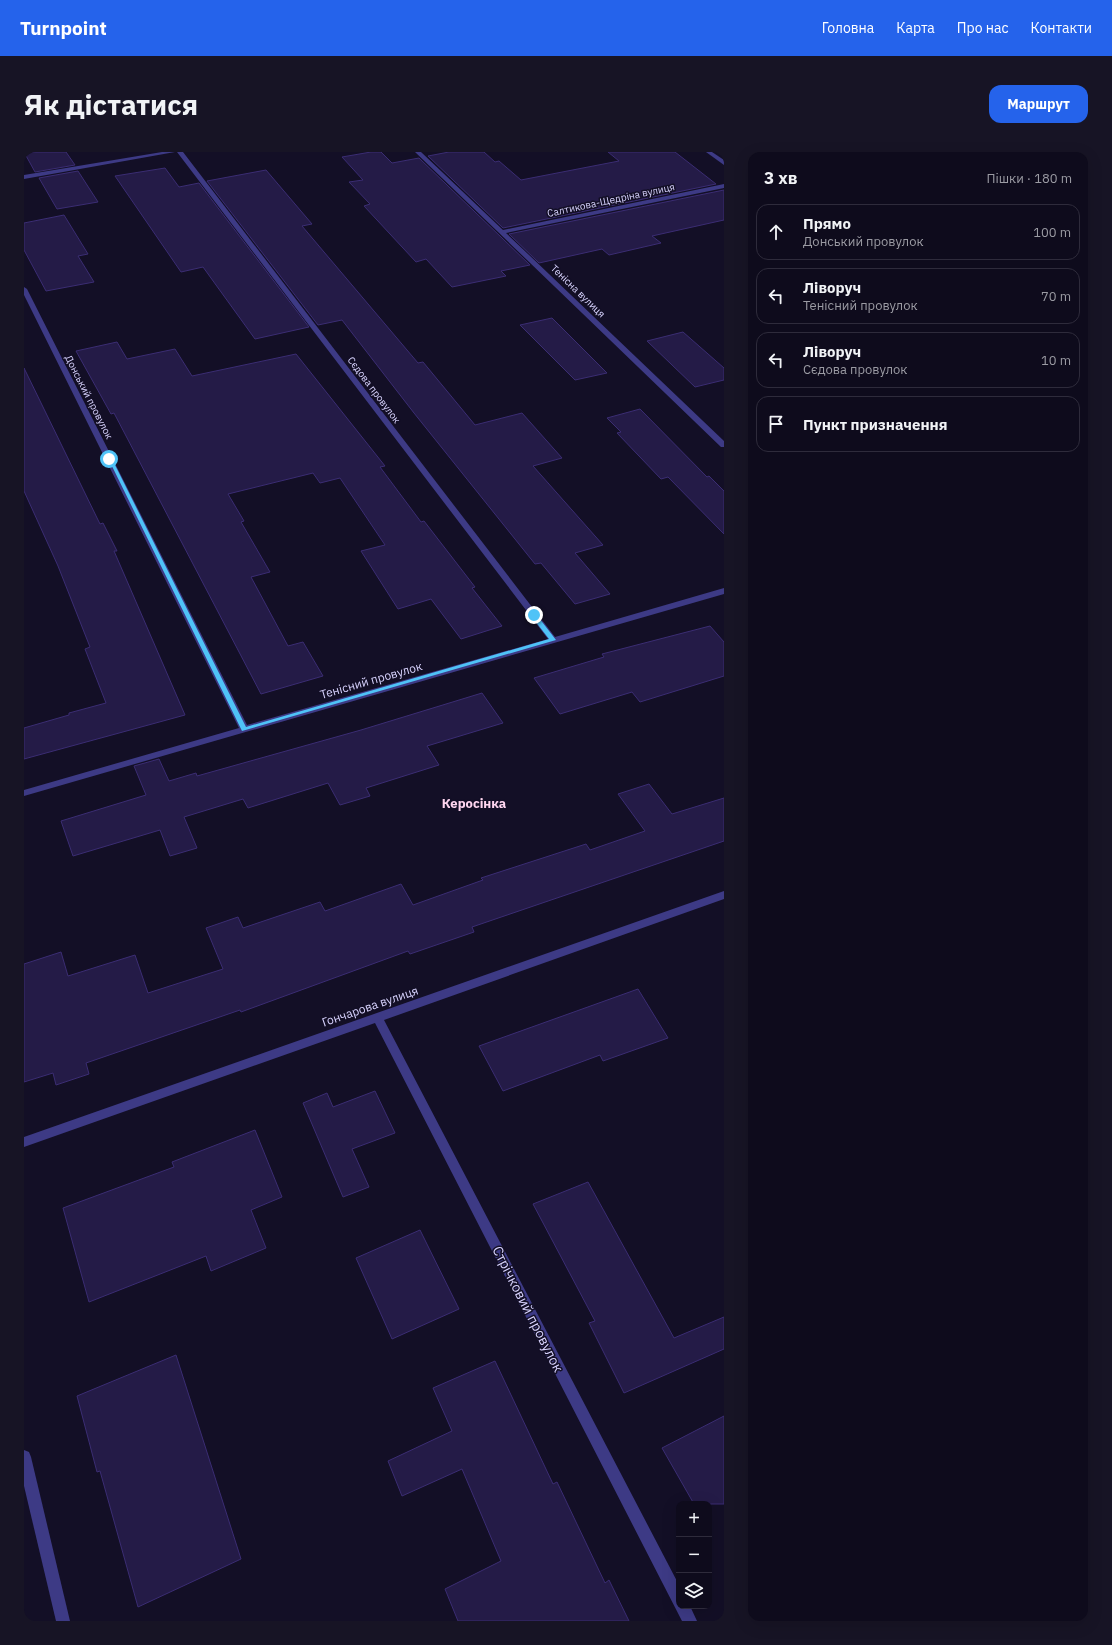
<!DOCTYPE html>
<html lang="uk">
<meta charset="utf-8">
<style>
body{margin:0;font-family:"IBM Plex Sans",sans-serif;background:#171425;color:#f1f3f6}
.controls{position:absolute;right:12px;bottom:12px;display:grid;overflow:hidden;border-radius:8px;box-shadow:0 4px 16px #0002}
.controls button{width:36px;height:36px;display:grid;place-items:center;padding:0;border:0;border-bottom:1px solid #2e2b3b;background:#0e0b1c;color:#f1f3f6;font:20px sans-serif}
.stop{position:absolute;width:12px;height:12px;margin:-9px;border:3px solid #4fc3f7;border-radius:50%;background:#fff}
.stop.end{background:#4fc3f7;border-color:#fff;box-shadow:0 1px 4px #0008}
.list{margin:0;padding:0;list-style:none}
h2{display:flex;justify-content:space-between;align-items:center;height:52px;margin:0;padding:0 16px;font-size:17px}
h2 small{font-size:13px;font-weight:400;color:#9b9ba3}
.list li{display:grid;grid-template-columns:26px 1fr auto;gap:12px;align-items:center;box-sizing:border-box;height:56px;margin:0 8px 8px;padding:0 8px;border:1px solid #2e2b3b;border-radius:12px}
.list b{display:block;font-size:15px;white-space:nowrap}
.list p{margin:0;font-size:13px;white-space:nowrap;color:#9b9ba3}
.list em{font-size:13px;font-style:normal;color:#9b9ba3}
.icon{flex:none;width:22px;height:22px;fill:none;stroke:currentColor;stroke-width:2;stroke-linecap:round;stroke-linejoin:round}
.map{position:relative;flex:none;width:700px;height:1469px;overflow:hidden;border-radius:12px}
header{display:flex;align-items:center;gap:24px;box-sizing:border-box;height:56px;padding:0 20px;background:#2563eb;color:#fff}
header strong{font-size:19px}
nav{display:flex;gap:22px;margin-inline-start:auto;font-size:14px}
.intro{display:flex;align-items:center;justify-content:space-between;box-sizing:border-box;height:96px;padding:0 24px}
h1{margin:0;font-size:28px}
.button{padding:10px 18px;border-radius:12px;background:#2563eb;color:#fff;font-size:14px;font-weight:700}
main{display:flex;gap:24px;padding:0 24px}
aside{flex:1;background:#0e0b1c;border-radius:12px;box-shadow:0 4px 16px #0002}
.map>svg:first-child{display:block}
.building{fill:#241b47;stroke:#3b2d73}
.lines{fill:none;stroke-linecap:round;stroke-linejoin:round}
.minor{fill:#3d3a85;fill-rule:evenodd}
.route{fill:#4fc3f7}
.labels{text-anchor:middle;dominant-baseline:central;stroke-width:3;stroke-linejoin:round;paint-order:stroke}
.far-street-label{font-size:10px;fill:#d9d4ff;stroke:#130f26}
.street-label{font-size:12px;fill:#d9d4ff;stroke:#130f26}
.neighbourhood-label{font-size:13px;font-weight:bold;fill:#ffd6f0;stroke:#130f26}
.near-street-label{font-size:14px;fill:#d9d4ff;stroke:#130f26}
</style>
<header>
<strong>Turnpoint</strong>
<nav><a>Головна</a><a>Карта</a><a>Про нас</a><a>Контакти</a></nav>
</header>
<div class="intro"><h1>Як дістатися</h1><a class="button">Маршрут</a></div>
<main>
<div class="map">
<svg width="700" height="1469" viewBox="0 0 700 1469">
<rect width="100%" height="100%" fill="#130f26"/>
<g class="building">
<path d="M0 0H42L51 13 11 20Z"/>
<path d="M347 0H357L368 11 395 6 506 113 477 119 482 124 428 135 402 107 392 110 340 54 346 52 325 30 339 28 318 5Z"/>
<path d="M425 0H460L471 10 475 9 497 28 595 9 584 0H651L692 32 479 76 404 4Z"/>
<path d="M141 16 155 35 175 31 285 175 231 187 179 115 157 120 91 24Z"/>
<path d="M242 18 288 72 278 74 394 211 399 210 451 273 498 261 538 306 509 314 579 393 551 401 586 442 551 452 517 411 511 412 390 261 318 168 294 173 183 29Z"/>
<path d="M54 19 74 50 33 57 15 26Z"/>
<path d="M700 38V68L628 84 637 91 585 103 578 97 515 111 485 82Z"/>
<path d="M40 63 64 102 54 104 70 130 22 139 0 98V71Z"/>
<path d="M528 166 583 221 551 228 496 173Z"/>
<path d="M659 180 700 216V228L671 235 623 189Z"/>
<path d="M93 190 103 207 151 197 168 224 272 202 361 314 356 315 397 370 400 369 451 435 448 436 478 474 437 487 407 447 374 457 337 399 361 393 316 326 296 331 289 321 204 342 220 369 217 370 246 420 227 425 264 494 279 490 299 524 237 542 90 261 87 262 52 199Z"/>
<path d="M0 216 76 372 79 371 93 399H90L161 563 0 607V576L45 563V561L82 551 61 497 66 495 34 414 0 339Z"/>
<path d="M616 257 683 325 685 324 700 339V382L644 325 637 327 593 281 597 280 583 266Z"/>
<path d="M686 474 700 490V524L616 550 608 540 536 562 510 526 580 505 578 502Z"/>
<path d="M458 541 479 571 403 594 415 613 342 636 346 644 316 653 304 631 224 656 219 647 160 665 173 696 146 704 136 678 49 704 37 669 122 643 110 614 135 607 145 629 172 621 173 624 337 578Z"/>
<path d="M625 632 648 662 700 646V689L448 775 450 780 386 802 384 799 217 860 216 858 62 911 65 922 32 933 29 921 0 930V812L37 800 44 824 111 803 124 841 199 817 182 776 214 765 219 776 296 750 301 759 377 732 389 753 459 728 457 726 562 692 566 698 621 679 594 642Z"/>
<path d="M614 837 644 886 579 909 576 903 479 939 455 894Z"/>
<path d="M351 939 371 981 328 997 345 1035 319 1045 279 951 303 941 309 955Z"/>
<path d="M231 978 258 1045 227 1058 242 1096 187 1119 182 1104 65 1150 39 1056 150 1015 148 1010Z"/>
<path d="M564 1030 650 1186 700 1165V1197L600 1241 565 1171 571 1169 509 1052Z"/>
<path d="M396 1078 435 1157 368 1187 332 1106Z"/>
<path d="M152 1203 217 1407 114 1455 76 1319 73 1320 53 1244Z"/>
<path d="M471 1209 529 1332 533 1330 581 1431 585 1428 605 1469H434L421 1437 477 1409 438 1317 378 1344 364 1309 428 1279 409 1236Z"/>
<path d="M700 1264V1352H670L638 1296Z"/>
</g>
<g class="lines">
<g class="minor">
<path d="M138 0H151L0 27V23Z"/>
<path d="M153 0H159L531 485 700 436V442L0 644V638L215 576 0 143V135L3 137 223 573 524 487Z"/>
<path d="M391 0H397L479 78 700 32V36L482 81 700 289V295H697Z"/>
<path d="M682 0H688L700 8V13Z"/>
<path d="M700 739V747L360 868 655 1433V1454H666L673 1469H658L351 871 0 995V985Z"/>
<path d="M0 1298 5 1300 7 1305 46 1469H32L0 1334Z"/>
</g>
</g>
<path class="route" d="M84 306 88 307 222 575 525 487 508 465V462H512L532 488 218 579Z"/>
<g class="labels">
<g class="far-street-label">
<text transform="translate(587 48) rotate(-12)">Салтикова-Щедріна вулиця</text>
<text transform="translate(554 139) rotate(44)">Тенісна вулиця</text>
<text transform="translate(350 238) rotate(53)">Сєдова провулок</text>
<text transform="translate(65 245) rotate(63)">Донський провулок</text>
</g>
<g class="street-label">
<text transform="translate(347 528) rotate(-16)">Тенісний провулок</text>
<text transform="translate(346 854) rotate(-19)">Гончарова вулиця</text>
</g>
<g class="neighbourhood-label">
<text x="450" y="651">Керосінка</text>
</g>
<g class="near-street-label">
<text transform="translate(504 1157) rotate(63)">Стрічковий провулок</text>
</g>
</g>
</svg>
<div class="controls">
<button>+</button>
<button>−</button>
<button><svg class="icon" aria-label="layers" viewBox="0 0 24 24"><path d="M12 4l9 5-9 5-9-5zM3 14l9 5 9-5"/></svg></button>
</div>
<div class="stop" style="left:85px;top:307px"></div>
<div class="stop end" style="left:510px;top:463px"></div>
</div>
<aside>
<h2>3 хв<small>Пішки · 180 m</small></h2>
<ul class="list">
<li><svg class="icon" aria-label="ahead" viewBox="0 0 24 24"><path d="M12 20V5M6 11l6-6 6 6"/></svg><div><b>Прямо</b><p>Донський провулок</p></div><em>100 m</em></li>
<li><svg class="icon" aria-label="left" viewBox="0 0 24 24"><path d="M17 20v-9H6M10 6l-5 5 5 5"/></svg><div><b>Ліворуч</b><p>Тенісний провулок</p></div><em>70 m</em></li>
<li><svg class="icon" aria-label="left" viewBox="0 0 24 24"><path d="M17 20v-9H6M10 6l-5 5 5 5"/></svg><div><b>Ліворуч</b><p>Сєдова провулок</p></div><em>10 m</em></li>
<li><svg class="icon" aria-label="arrive" viewBox="0 0 24 24"><path d="M6 21V4h12l-3 4 3 4H6"/></svg><div><b>Пункт призначення</b></div></li>
</ul>
</aside>
</main>
